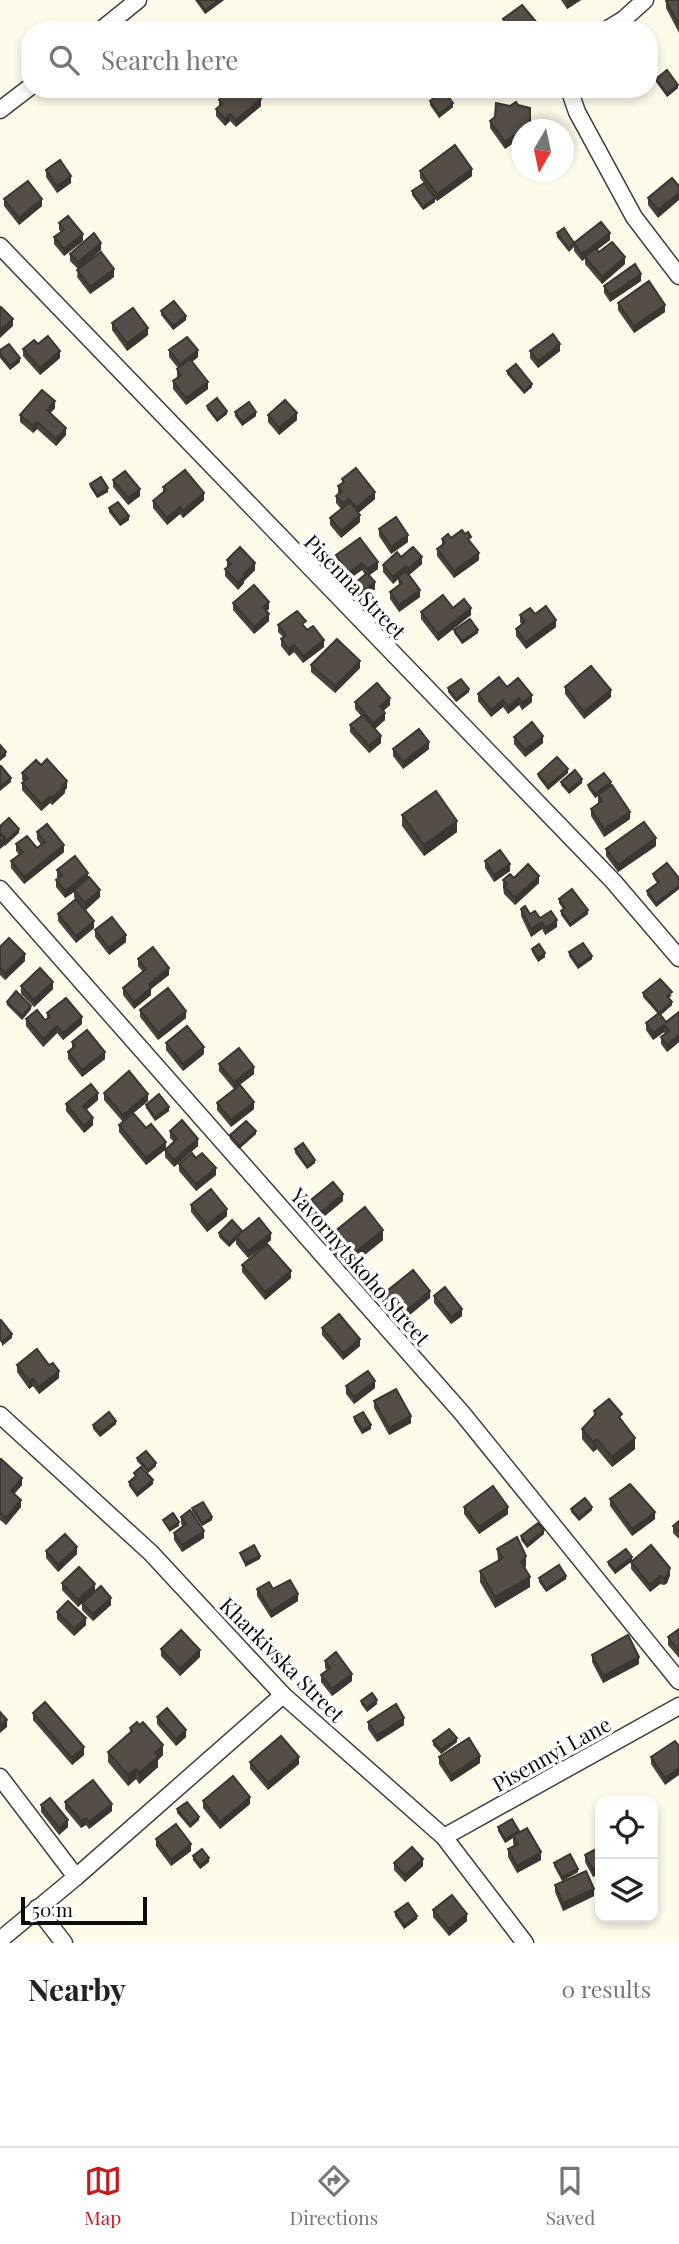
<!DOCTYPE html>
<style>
body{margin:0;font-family:"Playfair Display",serif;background:#f2f2f2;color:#222}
.controls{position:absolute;right:21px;bottom:21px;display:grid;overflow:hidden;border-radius:14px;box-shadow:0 4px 10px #0003}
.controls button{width:63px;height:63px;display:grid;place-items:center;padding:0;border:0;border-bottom:2px solid #e0e0e0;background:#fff;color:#222;font:35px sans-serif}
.compass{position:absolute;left:511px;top:119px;width:63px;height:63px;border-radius:50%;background:#fff;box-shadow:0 4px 10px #0003;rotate:189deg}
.scale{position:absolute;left:21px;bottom:18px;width:126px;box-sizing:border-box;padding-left:7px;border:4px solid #0c0c0c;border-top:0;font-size:19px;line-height:24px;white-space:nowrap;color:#0c0c0c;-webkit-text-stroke:5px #fff;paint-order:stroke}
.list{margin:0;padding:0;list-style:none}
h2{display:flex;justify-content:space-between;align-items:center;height:91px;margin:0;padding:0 28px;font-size:30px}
h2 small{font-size:23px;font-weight:400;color:#767676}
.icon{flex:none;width:38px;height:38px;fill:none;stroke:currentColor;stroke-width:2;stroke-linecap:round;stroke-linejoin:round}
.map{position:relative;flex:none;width:679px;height:1943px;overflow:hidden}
.search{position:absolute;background:#fff;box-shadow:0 4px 10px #0003;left:21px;right:21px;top:21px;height:77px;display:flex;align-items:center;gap:18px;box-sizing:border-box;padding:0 24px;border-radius:28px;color:#767676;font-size:26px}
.sheet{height:203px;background:#fff}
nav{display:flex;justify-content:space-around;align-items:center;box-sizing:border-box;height:98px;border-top:2px solid #e0e0e0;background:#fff;font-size:19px;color:#767676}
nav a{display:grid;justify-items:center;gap:4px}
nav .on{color:#c7181c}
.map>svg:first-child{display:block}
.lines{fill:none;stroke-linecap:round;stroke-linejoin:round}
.minor-casing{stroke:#3f3f3f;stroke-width:19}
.minor{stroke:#fff;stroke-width:16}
.wall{fill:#49423d}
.shaded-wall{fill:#3c3632}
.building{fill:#554d47;stroke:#3c3632;stroke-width:2}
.labels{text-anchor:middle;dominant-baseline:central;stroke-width:7;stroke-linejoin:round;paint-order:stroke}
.street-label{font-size:21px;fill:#0c0c0c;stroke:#fff}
</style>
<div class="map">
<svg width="679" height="1943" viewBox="0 0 679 1943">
<rect width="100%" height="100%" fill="#fffbea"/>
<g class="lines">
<defs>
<g id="minor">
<path d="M101 30 138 0"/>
<path d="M606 30 624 19 645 0"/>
<path d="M569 89 577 112 634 217 679 276"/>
<path d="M0 110 30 87"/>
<path d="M0 246 613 881 679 958"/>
<path d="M0 889 462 1413 679 1681"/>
<path d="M0 1415 151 1553 283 1695 444 1837 525 1943"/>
<path d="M0 1777 76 1877"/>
<path d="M444 1837 679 1706"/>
<path d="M37 1908 64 1943"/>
<path d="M0 1940 76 1877 283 1695"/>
</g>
</defs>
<use href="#minor" class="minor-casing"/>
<use href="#minor" class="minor"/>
</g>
<g class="wall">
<path d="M195 0H224L205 14Z"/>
<path d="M561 0H581L567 9Z"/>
<path d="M679 0V33L666 8V1Z"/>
<path d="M503 19 538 30H506L503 26Z"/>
<path d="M656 79 678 88 667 97 656 82Z"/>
<path d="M264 89V94L260 97 261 106 236 127 230 121 225 126 216 116V109L219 107V100Z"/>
<path d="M416 89H445L435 96 431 90 421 97Z"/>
<path d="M430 101 453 107 439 118 430 105Z"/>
<path d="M490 121H530L531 130 505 149 490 128Z"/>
<path d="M46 170 71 183 57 193 46 177Z"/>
<path d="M420 171 472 176 437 201 435 199V202L423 210 412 195V191L424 183 420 178Z"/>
<path d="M672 178 658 218 648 205V198Z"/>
<path d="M4 199 42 206 19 225 4 206Z"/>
<path d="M59 223 83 241 64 256 54 244V237L61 232 59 230Z"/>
<path d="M557 233 574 243 610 240 597 250 599 252 625 264 602 284 585 264V258L582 261 574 251V247L569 252 557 237Z"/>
<path d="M101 250 79 269 114 277 90 294 77 277 78 269 70 261V254Z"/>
<path d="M641 281 610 302 604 293V286Z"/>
<path d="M618 303 665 312 634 333 618 310Z"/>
<path d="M161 311 186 320 173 330 161 315Z"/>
<path d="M112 323 148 335 127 351 112 330Z"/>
<path d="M38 344 60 358 40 375 23 356V349Z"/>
<path d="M0 350 20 362 10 370 0 358Z"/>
<path d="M169 350 198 357 192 362 208 389 186 405 173 389V381L178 378 177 376V369L178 368 169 357Z"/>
<path d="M530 351H560L538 368 530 358Z"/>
<path d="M507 371 532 387 524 394 507 374Z"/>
<path d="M207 406 227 414 217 422 207 409Z"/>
<path d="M55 408 50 413 66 435 56 446 37 429 33 433 20 422V415Z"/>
<path d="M235 412 256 416 242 426 235 416Z"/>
<path d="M268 415 297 420 279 435 268 422Z"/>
<path d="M342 479 375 499 358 513 360 522 341 538 330 525V518L341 509 336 503V496L338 494V486L342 483Z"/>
<path d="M113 480 140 496 128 505 113 487Z"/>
<path d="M90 484 108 492 97 498 90 487Z"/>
<path d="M163 487 204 500 183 518 180 514 167 525 153 508V501L163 492Z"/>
<path d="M109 508 129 520 120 526 109 512Z"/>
<path d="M379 529 408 542 391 554 379 536Z"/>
<path d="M465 534 471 543 479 560 454 578 437 556V549L442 545V539L451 538Z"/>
<path d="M336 555 378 569 369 575 375 589 361 600 354 591V584L365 575 362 570 348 580 336 562Z"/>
<path d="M401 557 422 564 409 575 420 597 399 612 390 599V592L399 585 398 579 393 584 383 572V565Z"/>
<path d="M227 560 255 570 244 581V583L238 590 225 576V569L227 567Z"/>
<path d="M233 603 269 609 266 611 269 621 254 634 233 610Z"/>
<path d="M453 608 471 615 438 641 421 619V612Z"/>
<path d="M520 615 556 627 526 649 516 636V629L521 624 520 622Z"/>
<path d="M278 625 306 628 324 647 303 663 294 652 289 656 281 646V639L283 637 278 632Z"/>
<path d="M454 630 478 633 462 644 454 633Z"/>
<path d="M311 665 360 668 335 693 311 672Z"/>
<path d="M507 687 532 702 522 710 519 705 508 714 503 707 491 717 478 701V694Z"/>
<path d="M565 687 611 697 584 719 565 694Z"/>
<path d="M448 688 469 692 456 702 448 692Z"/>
<path d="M355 702 390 705 383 711 385 720 375 729 381 743 369 753 350 732V725L361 716 355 709Z"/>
<path d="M514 737 543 743 525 757 514 744Z"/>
<path d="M393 749H429L403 769 393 756Z"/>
<path d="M41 765 67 788 65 790V793L52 805 50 803 41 811 22 790V783L24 781 22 780V773Z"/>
<path d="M568 773 548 790 538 777V774Z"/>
<path d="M561 782 582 783 569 794 561 785Z"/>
<path d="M588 785 611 786 630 819 604 837 591 816V809L599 804 598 802V796L595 798 588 788Z"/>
<path d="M402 815 457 832 424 856 402 826Z"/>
<path d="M37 832 64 852 24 884 11 868V861L19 855 16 851V844L37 848 41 845 37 839Z"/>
<path d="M656 846 618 872 606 856V849Z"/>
<path d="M485 861 510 871 494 882 485 868Z"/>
<path d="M57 870 88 877 100 897 85 910 94 928 76 943 58 921V914L75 899 74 897V892L65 898 56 887V880L58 878 57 877Z"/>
<path d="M653 874 679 878V889L656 907 647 895V891L657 883 653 877Z"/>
<path d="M514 878 539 883 515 905 504 894 503 887V880Z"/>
<path d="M559 899 588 914 570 927 561 915V911L563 909 559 903Z"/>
<path d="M521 909 530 914 557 927 545 935 542 929 531 937 521 916Z"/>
<path d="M95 930 126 942 109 955 95 937Z"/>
<path d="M0 947 25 961 5 980 0 975Z"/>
<path d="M532 949 545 957 538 962 532 952Z"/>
<path d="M569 952 592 959 578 969 569 956Z"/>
<path d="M138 959 169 975 151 989V995L134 1009 123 995V988L143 972 138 966Z"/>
<path d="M21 986 53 989 34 1007 21 994Z"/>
<path d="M643 993 672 995 669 998 672 1005 661 1015 666 1022 679 1012V1042L667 1052 661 1044V1037L665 1034 664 1032 653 1040 646 1030V1023L658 1014 643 997Z"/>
<path d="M7 1002 31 1009 22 1020 7 1005Z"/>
<path d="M140 1010 186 1018 158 1040 140 1017Z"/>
<path d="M47 1013 82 1024 63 1040 57 1033 43 1047 26 1026V1019L45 1020 47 1019Z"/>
<path d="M72 1042 105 1059 82 1077 68 1059V1052L72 1049Z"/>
<path d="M166 1043 204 1054 183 1071 166 1050Z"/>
<path d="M219 1064 254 1074 234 1089 219 1071Z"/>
<path d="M104 1093 148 1101 133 1113 146 1128 166 1149 174 1142 170 1138V1131L198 1146 174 1167 165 1157V1150L146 1165 119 1132V1125L123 1122 104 1100Z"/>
<path d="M98 1100 86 1110 93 1125 84 1133 66 1111V1104Z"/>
<path d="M217 1103 254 1109 231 1127 217 1110Z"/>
<path d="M146 1105 169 1111 155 1121 146 1108Z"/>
<path d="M256 1134 239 1149 230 1139V1135Z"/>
<path d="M295 1149 315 1163 307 1169 295 1153Z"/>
<path d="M196 1158 216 1175 196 1191 179 1171V1164Z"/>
<path d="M311 1200 343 1201 321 1219 311 1207Z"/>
<path d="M191 1205 227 1216 207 1232 191 1212Z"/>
<path d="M242 1232 271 1240 248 1258 236 1244V1240L229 1247 219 1237V1233Z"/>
<path d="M328 1237 383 1240 346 1270 328 1247Z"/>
<path d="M242 1265 291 1278 265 1300 242 1272Z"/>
<path d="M382 1295 430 1298 400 1323 382 1302Z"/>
<path d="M434 1296 462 1316 451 1324 434 1303Z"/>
<path d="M322 1328 360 1346 343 1360 322 1335Z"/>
<path d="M17 1365 59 1378 39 1394 33 1386 29 1389 17 1372Z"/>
<path d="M346 1386 375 1388 354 1404 346 1394Z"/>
<path d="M374 1401 411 1423 389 1435 374 1408Z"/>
<path d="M594 1411 622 1420 635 1449 612 1467 597 1449 593 1452 582 1439V1429L594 1416Z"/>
<path d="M354 1417 371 1429 362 1434 354 1421Z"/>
<path d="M116 1424 100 1437 93 1429V1425Z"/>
<path d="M137 1458 156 1466 148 1473 137 1461Z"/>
<path d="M0 1459 22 1485 14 1494 21 1507 6 1525 0 1520Z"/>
<path d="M134 1473 153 1484 137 1497 129 1486V1482L135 1477Z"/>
<path d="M610 1499 655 1519 632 1536 610 1506Z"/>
<path d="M464 1507 508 1514 479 1534 464 1514Z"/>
<path d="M192 1508 212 1520 202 1526 192 1511Z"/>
<path d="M571 1509 592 1510 579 1521 571 1512Z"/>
<path d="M181 1517 204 1538 182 1552 174 1540V1533L183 1527 181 1524Z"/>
<path d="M679 1521V1539L673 1533V1526Z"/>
<path d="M544 1534 527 1548 521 1540V1536Z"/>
<path d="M497 1549 526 1566 525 1567 530 1587 495 1608 480 1582V1571L498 1561Z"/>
<path d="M46 1551 77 1554 58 1572 46 1558Z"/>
<path d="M632 1561 670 1575 667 1583 664 1585 660 1584 650 1592 631 1569V1562L615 1574 608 1565V1562Z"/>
<path d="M539 1578 566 1579 546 1592 539 1582Z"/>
<path d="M62 1583 95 1591 84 1601 111 1605 93 1621 82 1610V1603L78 1607 62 1590Z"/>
<path d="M257 1589H273L298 1601 271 1618 257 1596Z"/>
<path d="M57 1612 86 1625 74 1636 57 1619Z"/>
<path d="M679 1629V1658L668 1645V1637Z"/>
<path d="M161 1649 200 1657 180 1676 161 1656Z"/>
<path d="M592 1655 639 1664 603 1683 592 1662Z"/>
<path d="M325 1661 352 1681 332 1696 321 1682V1675L327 1670 325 1668Z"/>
<path d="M361 1701 377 1704 367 1712 361 1704Z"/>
<path d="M33 1713 84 1755 72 1765 33 1720Z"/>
<path d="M157 1717 186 1737 176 1746 157 1724Z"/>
<path d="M368 1722 404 1725 377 1742 368 1729Z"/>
<path d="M130 1728 163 1755 158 1760V1767L139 1784 136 1779 128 1786 108 1762V1752L130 1733Z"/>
<path d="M433 1741 457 1742 441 1754 433 1745Z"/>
<path d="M675 1741 665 1785 651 1764V1757Z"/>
<path d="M439 1757 480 1763 451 1782 439 1764Z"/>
<path d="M250 1762 299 1764 268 1790 250 1769Z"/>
<path d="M203 1801 250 1804 220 1829 203 1808Z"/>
<path d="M65 1802 112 1811 89 1829 86 1825 81 1828 65 1809Z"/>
<path d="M41 1805 68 1827 59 1835 41 1812Z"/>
<path d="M177 1809 199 1820 190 1828 177 1813Z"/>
<path d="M498 1827 519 1833 541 1860 517 1873 508 1857V1849L514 1846 513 1843V1838L505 1843 498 1831Z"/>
<path d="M156 1839 191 1851 171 1866 156 1846Z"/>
<path d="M600 1847V1873L593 1877 585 1862V1855Z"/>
<path d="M193 1856 209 1862 200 1869 193 1860Z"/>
<path d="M394 1863 423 1866 405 1882 394 1870Z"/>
<path d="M554 1863 578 1872 562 1881 554 1866Z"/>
<path d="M555 1885 594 1896 563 1911 555 1892Z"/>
<path d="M433 1910 467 1921 449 1936 433 1917Z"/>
<path d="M395 1912 417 1919 404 1929 395 1916Z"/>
</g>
<g class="shaded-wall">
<path d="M219 0H224L205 14V10Z"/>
<path d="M570 0H581L567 9V2Z"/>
<path d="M538 24V30H530Z"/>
<path d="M678 85V88L667 97V93Z"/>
<path d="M261 89H264V94L256 100V93Z"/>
<path d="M431 89V90L421 97V90Z"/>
<path d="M435 89H445L435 96Z"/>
<path d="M261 99V106L236 127V120Z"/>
<path d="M453 103V107L439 118V114Z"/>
<path d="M230 114V121L225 126V119Z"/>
<path d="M531 123V130H523Z"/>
<path d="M522 130V137L505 149V142Z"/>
<path d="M472 169V176L437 201V194Z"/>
<path d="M71 176V183L57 193V186Z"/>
<path d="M679 193V200L658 218V210Z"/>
<path d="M435 198V202L423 210V207Z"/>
<path d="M42 199V206L19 225V218Z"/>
<path d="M610 233V240L582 261V254Z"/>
<path d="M83 234V241L64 256V249Z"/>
<path d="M101 243V250L78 269V262Z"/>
<path d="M625 257V264L602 284V277Z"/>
<path d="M114 269V277L90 294V287Z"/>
<path d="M641 274V281L610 302V295Z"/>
<path d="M665 305V312L634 333V326Z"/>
<path d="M186 316V320L173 330V326Z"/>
<path d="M13 319V326L0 338V330Z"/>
<path d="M148 328V335L127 351V343Z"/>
<path d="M560 344V351L538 368V361Z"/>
<path d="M198 350V357L180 371V364Z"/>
<path d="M60 351V358L40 375V368Z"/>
<path d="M20 358V362L10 370V366Z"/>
<path d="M208 382V389L186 405V398Z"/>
<path d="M532 384V387L524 394V391Z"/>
<path d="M55 401V408L47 417V410Z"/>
<path d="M227 411V414L217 422V419Z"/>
<path d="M256 412V416L242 426V422Z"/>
<path d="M297 413V420L279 435V428Z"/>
<path d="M37 422V429L33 433V426Z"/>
<path d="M66 428V435L56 446V439Z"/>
<path d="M108 488V492L97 498V495Z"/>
<path d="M140 489V496L128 505V498Z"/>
<path d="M375 492V499L356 515V508Z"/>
<path d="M204 493V500L183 518V511Z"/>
<path d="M180 507V514L167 525V518Z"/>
<path d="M360 515V522L341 538V531Z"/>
<path d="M129 516V520L120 526V522Z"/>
<path d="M408 535V542L391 554V547Z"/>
<path d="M479 553V560L454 578V571Z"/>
<path d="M422 557V564L408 576V569Z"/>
<path d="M378 562V569L367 577V569Z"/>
<path d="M255 563V570L244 581V583L238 590V583L243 575Z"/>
<path d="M362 563V570L348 580V573Z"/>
<path d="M406 566V573L398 577V579L393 584V577Z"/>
<path d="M375 582V589L361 600V593Z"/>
<path d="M420 590V597L399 612V605Z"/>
<path d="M269 602V609L263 614V607Z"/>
<path d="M471 608V615L438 641V634Z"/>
<path d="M269 614V621L254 634V627Z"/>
<path d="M556 620V627L526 649V642Z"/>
<path d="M478 630V633L462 644V641Z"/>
<path d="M324 640V647L303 663V656Z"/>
<path d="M294 645V652L289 656V649Z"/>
<path d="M360 661V668L335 693V686Z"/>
<path d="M469 689V692L456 702V699Z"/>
<path d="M611 690V697L584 719V712Z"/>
<path d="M532 695V702L522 710V703Z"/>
<path d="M390 698V705L380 714V706Z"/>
<path d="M519 698V705L508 714V707Z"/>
<path d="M503 700V707L491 717V710Z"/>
<path d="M385 713V720L373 730V723Z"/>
<path d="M381 736V743L369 753V746Z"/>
<path d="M543 736V743L525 757V750Z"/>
<path d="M429 742V749L403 769V762Z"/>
<path d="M6 752V756L0 761V757Z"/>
<path d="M568 769V773L548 790V786Z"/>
<path d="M11 778V782L0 791V787Z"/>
<path d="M582 779V783L569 794V790Z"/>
<path d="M67 781V788L65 790V793L52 805V798Z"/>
<path d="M611 782V786L595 798V794Z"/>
<path d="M50 796V803L41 811V804Z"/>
<path d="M630 812V819L604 837V829Z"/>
<path d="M457 821V832L424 856V845Z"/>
<path d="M19 829V833L5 846V842Z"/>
<path d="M5 838V845L0 849V842Z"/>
<path d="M656 838V846L618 872V865Z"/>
<path d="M64 845V852L24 884V877Z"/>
<path d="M510 864V871L494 882V875Z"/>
<path d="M88 873V880L74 890V892L65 898V891Z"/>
<path d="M539 876V883L515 905V898Z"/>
<path d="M679 886V889L656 907V903Z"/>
<path d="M100 890V897L85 911V903Z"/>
<path d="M588 910V914L570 927V924Z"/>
<path d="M557 920V927L545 935V928Z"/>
<path d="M94 921V928L76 943V936Z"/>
<path d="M542 922V929L531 937V929Z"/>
<path d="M126 935V942L109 955V948Z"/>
<path d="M545 953V957L538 962V958Z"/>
<path d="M25 954V961L5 980V973Z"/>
<path d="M592 956V959L578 969V965Z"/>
<path d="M169 968V975L151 989V995L134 1009V1002L149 984Z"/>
<path d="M53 982V989L34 1007V1000Z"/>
<path d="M672 1002V1005L659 1016V1013Z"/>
<path d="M31 1006V1009L22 1020V1016Z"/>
<path d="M186 1011V1018L158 1040V1033Z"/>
<path d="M82 1017V1024L63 1040V1033Z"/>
<path d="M664 1025V1032L653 1040V1033Z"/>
<path d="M57 1026V1033L43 1047V1039Z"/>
<path d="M679 1035V1042L667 1052V1045Z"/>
<path d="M204 1047V1054L183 1071V1064Z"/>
<path d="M105 1052V1059L82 1077V1070Z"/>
<path d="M254 1067V1074L234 1089V1082Z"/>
<path d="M98 1093V1100L83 1113V1106Z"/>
<path d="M148 1094V1101L123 1122V1115Z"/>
<path d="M254 1102V1109L231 1127V1120Z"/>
<path d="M169 1107V1111L155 1121V1117Z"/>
<path d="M93 1118V1125L84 1133V1126Z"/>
<path d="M256 1131V1134L239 1149V1146Z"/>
<path d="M198 1139V1146L174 1167V1160Z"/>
<path d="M166 1142V1149L146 1165V1158Z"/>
<path d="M315 1160V1163L307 1169V1166Z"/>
<path d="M216 1168V1175L196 1191V1184Z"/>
<path d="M343 1194V1201L321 1219V1212Z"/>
<path d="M227 1209V1216L207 1232V1225Z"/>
<path d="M383 1230V1240L346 1270V1260Z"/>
<path d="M242 1231V1234L236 1237V1240L229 1247V1243Z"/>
<path d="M271 1233V1240L248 1258V1251Z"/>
<path d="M291 1271V1278L265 1300V1292Z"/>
<path d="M430 1291V1298L400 1323V1316Z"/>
<path d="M462 1309V1316L451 1324V1317Z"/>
<path d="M12 1334V1338L2 1346V1342Z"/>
<path d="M360 1339V1346L343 1360V1353Z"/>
<path d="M59 1371V1378L39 1394V1387Z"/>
<path d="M33 1379V1386L29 1389V1381Z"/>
<path d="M375 1381V1388L354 1404V1397Z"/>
<path d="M411 1416V1423L389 1435V1428Z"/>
<path d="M116 1421V1424L100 1437V1433Z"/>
<path d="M371 1425V1429L362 1434V1430Z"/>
<path d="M635 1438V1449L612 1467V1457Z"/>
<path d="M597 1439V1449L593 1452V1442Z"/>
<path d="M156 1463V1466L148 1473V1470Z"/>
<path d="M22 1478V1485L11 1498V1491Z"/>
<path d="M153 1480V1484L137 1497V1493Z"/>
<path d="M21 1500V1507L6 1525V1518Z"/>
<path d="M508 1507V1514L479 1534V1527Z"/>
<path d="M592 1507V1510L579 1521V1518Z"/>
<path d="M655 1512V1519L632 1536V1529Z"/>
<path d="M212 1517V1520L202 1526V1523Z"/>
<path d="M179 1522V1526L169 1532V1529Z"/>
<path d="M544 1530V1534L527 1548V1544Z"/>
<path d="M204 1531V1538L182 1552V1545Z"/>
<path d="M77 1547V1554L58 1572V1565Z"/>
<path d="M260 1556V1559L245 1567V1563Z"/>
<path d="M526 1556V1566L521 1572V1562Z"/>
<path d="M632 1557V1561L615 1574V1570Z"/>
<path d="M670 1568V1575L667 1583 664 1585V1578Z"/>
<path d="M566 1576V1579L546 1592V1589Z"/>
<path d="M660 1576V1584L650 1592V1585Z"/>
<path d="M530 1577V1587L495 1608V1597Z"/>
<path d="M95 1584V1591L78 1607V1600Z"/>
<path d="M298 1594V1601L271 1618V1611Z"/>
<path d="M111 1598V1605L93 1621V1614Z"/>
<path d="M86 1618V1625L74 1636V1629Z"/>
<path d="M200 1650V1657L180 1676V1669Z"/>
<path d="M639 1657V1664L603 1683V1676Z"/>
<path d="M352 1674V1681L332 1696V1689Z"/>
<path d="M377 1700V1704L367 1712V1708Z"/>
<path d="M404 1718V1725L377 1742V1735Z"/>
<path d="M7 1720V1727L0 1733V1726Z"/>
<path d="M186 1730V1737L176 1746V1739Z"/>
<path d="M457 1738V1742L441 1754V1750Z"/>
<path d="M163 1745V1755L158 1760V1767L139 1784V1773L155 1753Z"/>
<path d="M84 1747V1755L72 1765V1758Z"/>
<path d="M480 1756V1763L451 1782V1775Z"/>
<path d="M299 1757V1764L268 1790V1783Z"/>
<path d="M679 1768V1775L665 1785V1778Z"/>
<path d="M136 1769V1779L128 1786V1775Z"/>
<path d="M250 1797V1804L220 1829V1822Z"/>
<path d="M112 1804V1811L89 1829V1822Z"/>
<path d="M199 1817V1820L190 1828V1825Z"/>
<path d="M86 1818V1825L81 1828V1821Z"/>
<path d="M68 1820V1827L59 1835V1828Z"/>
<path d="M519 1831V1834L505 1843V1839Z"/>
<path d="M191 1844V1851L171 1866V1859Z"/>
<path d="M541 1852V1860L517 1873V1866Z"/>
<path d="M209 1858V1862L200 1869V1865Z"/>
<path d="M423 1859V1866L405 1882V1875Z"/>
<path d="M600 1865V1873L593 1877V1870Z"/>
<path d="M578 1869V1872L562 1881V1877Z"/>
<path d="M594 1889V1896L563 1911V1903Z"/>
<path d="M467 1914V1921L449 1936V1929Z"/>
<path d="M417 1916V1919L404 1929V1925Z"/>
</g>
<g class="building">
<path d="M198 0H219L205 10Z"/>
<path d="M667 0H679V25L666 1Z"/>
<path d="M522 5 538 24 530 30H512L503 19Z"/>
<path d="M495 24 500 30H488Z"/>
<path d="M667 70 678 85 667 93 656 79Z"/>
<path d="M232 89H261L256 93 261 99 236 120 230 114 225 119 216 109 222 104 219 100Z"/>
<path d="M444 91 453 103 439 114 430 101Z"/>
<path d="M516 102 518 105 530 108V121L531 123 505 142 490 121 495 117 496 103 510 106Z"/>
<path d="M455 145 472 169 437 194 420 171Z"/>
<path d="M60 160 71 176 57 186 46 170Z"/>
<path d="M672 178 679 186V193L658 210 648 198Z"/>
<path d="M28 181 42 199 19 218 4 199Z"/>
<path d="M424 183 435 198 423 207 412 191Z"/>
<path d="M68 216 83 234 64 249 54 237 64 230 59 223Z"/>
<path d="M601 222 610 233 582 254 574 243Z"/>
<path d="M564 228 574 243 569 249 557 233Z"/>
<path d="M94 233 101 243 78 262 70 254Z"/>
<path d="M612 242 625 257 602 277 585 257 595 248 599 252Z"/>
<path d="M101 252 114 269 90 287 77 270Z"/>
<path d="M635 264 641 274 610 295 604 286Z"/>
<path d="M649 281 665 305 634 326 618 303Z"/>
<path d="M174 301 186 316 173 326 161 311Z"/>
<path d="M1 307 13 319 0 330V308Z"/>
<path d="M133 308 148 328 127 343 112 323Z"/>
<path d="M553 334 560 344 538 361 530 351Z"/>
<path d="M48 336 60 351 40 368 23 349 34 340 38 344Z"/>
<path d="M187 337 198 350 180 364 169 350Z"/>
<path d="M9 344 20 358 10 366 0 354V350Z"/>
<path d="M190 359 208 382 186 398 173 381 181 375 177 369Z"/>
<path d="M516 364 532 384 524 391 507 371Z"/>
<path d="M42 390 55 401 47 410 66 428 56 439 37 422 33 426 20 415Z"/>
<path d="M217 398 227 411 217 419 207 406Z"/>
<path d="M285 400 297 413 279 428 268 415Z"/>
<path d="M249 402 256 412 242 422 235 412Z"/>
<path d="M356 468 375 492 356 508 349 499 343 504 336 496 342 491 338 486 344 482 342 479Z"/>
<path d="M185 470 204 493 183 511 180 507 167 518 153 501 166 490 163 487Z"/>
<path d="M125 471 140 489 128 498 113 480Z"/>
<path d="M101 477 108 488 97 495 90 484Z"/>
<path d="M118 502 129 516 120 522 109 508Z"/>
<path d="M350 502 360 515 341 531 330 518Z"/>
<path d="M396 517 408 535 391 547 379 529Z"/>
<path d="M462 530 465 534 468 532 471 537 468 539 479 553 454 571 437 549 445 543 442 539 448 534 451 538Z"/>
<path d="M360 538 378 562 367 569 362 563 348 573 336 555Z"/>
<path d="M240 547 255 563 243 575 244 576 238 583 225 569 231 564 227 560Z"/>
<path d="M413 547 422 557 408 569 406 566 393 577 383 565 397 552 401 557Z"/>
<path d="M406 571 420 590 399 605 390 592 402 583 398 577Z"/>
<path d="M367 573 375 582 361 593 354 584Z"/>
<path d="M254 585 269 602 263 607 269 614 254 627 233 603Z"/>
<path d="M443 595 453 608 464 599 471 608 438 634 421 612Z"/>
<path d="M546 606 556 620 526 642 516 629 525 622 520 615 530 608 535 614Z"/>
<path d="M297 611 306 621 302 624 307 630 313 626 324 640 303 656 294 645 289 649 281 639 286 635 278 625Z"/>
<path d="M470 619 478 630 462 641 454 630Z"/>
<path d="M337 639 360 661 335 686 311 665Z"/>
<path d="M591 666 611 690 584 712 565 687Z"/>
<path d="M499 677 507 687 518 678 532 695 522 703 519 698 508 707 503 700 491 710 478 694Z"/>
<path d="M461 679 469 689 456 699 448 688Z"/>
<path d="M377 683 390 698 380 706 385 713 373 723 355 702Z"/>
<path d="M363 715 381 736 369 746 350 725Z"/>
<path d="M532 722 543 736 525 750 514 737Z"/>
<path d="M419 729 429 742 403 762 393 749Z"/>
<path d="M0 745 6 752 0 757Z"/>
<path d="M557 757 568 769 548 786 538 774Z"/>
<path d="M47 759 67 781 63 785 65 786 52 798 50 796 41 804 22 783 28 778 22 773 36 760 41 765Z"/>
<path d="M1 766 11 778 0 787V767Z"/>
<path d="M575 770 582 779 569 790 561 782Z"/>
<path d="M604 773 611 782 595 794 588 785Z"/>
<path d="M612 785 630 812 604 829 591 809 602 801 598 795Z"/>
<path d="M436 791 457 821 424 845 402 815Z"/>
<path d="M9 818 19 829 5 842V838L0 833V826Z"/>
<path d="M644 822 656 838 618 865 606 849Z"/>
<path d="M47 824 64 845 24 877 11 861 23 852 16 844 27 836 37 848 45 842 37 832Z"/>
<path d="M0 833 5 838 0 842Z"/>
<path d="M500 850 510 864 494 875 485 861Z"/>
<path d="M75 856 88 873 65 891 56 880 62 875 57 870Z"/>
<path d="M667 863 679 878V886L656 903 647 891 659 882 653 874Z"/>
<path d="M528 864 539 876 515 898 504 887 507 884 503 880 510 874 514 878Z"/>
<path d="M89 877 100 890 85 903 74 890Z"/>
<path d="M572 889 588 910 570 924 561 911 565 908 559 899Z"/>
<path d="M76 899 94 921 76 936 58 914Z"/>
<path d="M525 906 530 914 535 911 540 918 551 911 557 920 545 928 542 922 531 929 521 909Z"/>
<path d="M112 917 126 935 109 948 95 930Z"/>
<path d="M9 938 25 954 5 973 0 968V947Z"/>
<path d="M583 943 592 956 578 965 569 952Z"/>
<path d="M539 944 545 953 538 958 532 949Z"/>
<path d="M153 947 169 968 149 984 151 988 134 1002 123 988 146 969 138 959Z"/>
<path d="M40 968 53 982 34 1000 21 986Z"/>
<path d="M660 979 672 992 667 996 672 1002 659 1013 643 993Z"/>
<path d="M168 988 186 1011 158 1033 140 1010Z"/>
<path d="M16 991 31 1006 22 1016 7 1002Z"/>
<path d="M66 998 82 1017 63 1033 57 1026 43 1039 26 1019 37 1010 45 1020 50 1017 47 1013Z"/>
<path d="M679 1012V1035L667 1045 661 1037 669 1031 664 1025 653 1033 646 1023 659 1013 666 1022Z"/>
<path d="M187 1026 204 1047 183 1064 166 1043Z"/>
<path d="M87 1030 105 1052 82 1070 68 1052 75 1046 72 1042Z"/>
<path d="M239 1048 254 1067 234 1082 219 1064Z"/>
<path d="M129 1071 148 1094 123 1115 104 1093Z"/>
<path d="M91 1084 98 1093 83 1106 93 1118 84 1126 66 1104Z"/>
<path d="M240 1085 254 1102 231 1120 217 1103Z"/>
<path d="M159 1094 169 1107 155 1117 146 1105Z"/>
<path d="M133 1113 146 1128 151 1124 166 1142 146 1158 119 1125Z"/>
<path d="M182 1120 198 1139 174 1160 165 1150 177 1139 170 1131Z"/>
<path d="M246 1121 256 1131 239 1146 230 1135Z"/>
<path d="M303 1143 315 1160 307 1166 295 1149Z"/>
<path d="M192 1153 196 1158 202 1153 216 1168 196 1184 179 1164Z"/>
<path d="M333 1182 343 1194 321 1212 311 1200Z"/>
<path d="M211 1189 227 1209 207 1225 191 1205Z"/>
<path d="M365 1207 383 1230 346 1260 328 1237Z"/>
<path d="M259 1218 271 1233 248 1251 236 1237Z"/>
<path d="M232 1220 242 1231 229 1243 219 1233Z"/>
<path d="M267 1244 291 1271 265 1292 242 1265Z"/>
<path d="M413 1270 430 1291 400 1316 382 1295Z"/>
<path d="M445 1287 462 1309 451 1317 434 1296Z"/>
<path d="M339 1314 360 1339 343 1353 322 1328Z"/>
<path d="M1 1320 12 1334 2 1342 0 1339V1321Z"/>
<path d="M37 1349 49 1365 53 1363 59 1371 39 1387 33 1379 29 1381 17 1365Z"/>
<path d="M368 1371 375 1381 354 1397 346 1386Z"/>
<path d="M396 1389 411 1416 389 1428 374 1401Z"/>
<path d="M609 1399 622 1414 619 1417 635 1438 612 1457 597 1439 593 1442 582 1429 596 1414 594 1411Z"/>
<path d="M109 1412 116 1421 100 1433 93 1425Z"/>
<path d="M363 1412 371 1425 362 1430 354 1417Z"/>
<path d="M146 1451 156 1463 148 1470 137 1458Z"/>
<path d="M0 1459H1L22 1478 11 1491 21 1500 6 1518 0 1513Z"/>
<path d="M141 1467 153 1480 137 1493 129 1482 136 1476 134 1473Z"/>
<path d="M630 1484 655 1512 632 1529 610 1499Z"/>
<path d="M493 1486 508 1507 479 1527 464 1507Z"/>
<path d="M585 1498 592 1507 579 1518 571 1509Z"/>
<path d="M203 1502 212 1517 202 1523 192 1508Z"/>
<path d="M190 1510 204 1531 182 1545 174 1533 186 1524 181 1517Z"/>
<path d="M173 1513 179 1522 169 1529 163 1520Z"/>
<path d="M679 1521V1532L673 1526Z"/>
<path d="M538 1523 544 1530 527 1544 521 1536Z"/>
<path d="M65 1534 77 1547 58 1565 46 1551Z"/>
<path d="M517 1537 526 1556 521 1562 530 1577 495 1597 480 1571 503 1558 497 1549Z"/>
<path d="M254 1545 260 1556 245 1563 240 1553Z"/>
<path d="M651 1545 670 1568 667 1576 664 1578 660 1576 650 1585 631 1562Z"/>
<path d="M626 1549 632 1557 615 1570 608 1562Z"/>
<path d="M559 1565 566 1576 546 1589 539 1578Z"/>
<path d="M79 1567 95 1584 78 1600 62 1583Z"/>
<path d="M290 1580 298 1594 271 1611 257 1589 269 1582 273 1589Z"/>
<path d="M101 1586 111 1598 93 1614 82 1603Z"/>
<path d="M68 1601 86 1618 74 1629 57 1612Z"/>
<path d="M679 1629V1651L668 1637Z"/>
<path d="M181 1630 200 1650 180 1669 161 1649Z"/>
<path d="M628 1635 639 1657 603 1676 592 1655Z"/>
<path d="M336 1652 352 1674 332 1689 321 1675 330 1668 325 1661Z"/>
<path d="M372 1693 377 1700 367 1708 361 1701Z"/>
<path d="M45 1702 84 1747 72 1758 33 1713Z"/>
<path d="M396 1704 404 1718 377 1735 368 1722Z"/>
<path d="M167 1708 186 1730 176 1739 157 1717Z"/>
<path d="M0 1712 7 1720 0 1726Z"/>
<path d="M137 1722 139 1725 143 1722 163 1745 155 1753 158 1757 139 1773 136 1769 128 1775 108 1752 132 1731 130 1728Z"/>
<path d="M449 1729 457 1738 441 1750 433 1741Z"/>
<path d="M281 1736 299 1757 268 1783 250 1762Z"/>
<path d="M469 1738 480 1756 451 1775 439 1757Z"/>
<path d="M675 1741 679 1746V1768L665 1778 651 1757Z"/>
<path d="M233 1776 250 1797 220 1822 203 1801Z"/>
<path d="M93 1780 112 1804 89 1822 86 1818 81 1821 65 1802Z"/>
<path d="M50 1798 68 1820 59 1828 41 1805Z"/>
<path d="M187 1802 199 1817 190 1825 177 1809Z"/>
<path d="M512 1819 519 1831 505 1839 498 1827Z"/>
<path d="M176 1824 191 1844 171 1859 156 1839Z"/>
<path d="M527 1828 541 1852 517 1866 508 1849 518 1844 513 1836Z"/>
<path d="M412 1847 423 1859 405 1875 394 1863Z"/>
<path d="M600 1847V1865L593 1870 585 1855Z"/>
<path d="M202 1849 209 1858 200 1865 193 1856Z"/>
<path d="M570 1854 578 1869 562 1877 554 1863Z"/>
<path d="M586 1871 594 1889 563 1903 555 1885Z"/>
<path d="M452 1895 467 1914 449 1929 433 1910Z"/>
<path d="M408 1903 417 1916 404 1925 395 1912Z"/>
</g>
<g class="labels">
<g class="street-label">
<text transform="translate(356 586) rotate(46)">Pisenna Street</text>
<text transform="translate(361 1266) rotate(49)">Yavornytskoho Street</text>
<text transform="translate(283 1659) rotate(45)">Kharkivska Street</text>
<text transform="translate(551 1753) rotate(-29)">Pisennyi Lane</text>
</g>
</g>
</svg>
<div class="controls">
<button><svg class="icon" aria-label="locate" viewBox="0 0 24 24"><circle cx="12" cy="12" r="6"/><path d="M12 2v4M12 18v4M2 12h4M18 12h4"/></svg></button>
<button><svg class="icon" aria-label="layers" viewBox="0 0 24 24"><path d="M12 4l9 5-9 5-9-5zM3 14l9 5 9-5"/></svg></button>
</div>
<svg class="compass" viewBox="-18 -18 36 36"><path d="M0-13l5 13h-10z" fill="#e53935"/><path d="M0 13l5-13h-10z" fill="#767676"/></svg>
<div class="scale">50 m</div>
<div class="search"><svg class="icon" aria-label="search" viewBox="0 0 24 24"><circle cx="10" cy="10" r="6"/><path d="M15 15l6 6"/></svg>Search here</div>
</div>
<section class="sheet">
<h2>Nearby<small>0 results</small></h2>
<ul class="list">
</ul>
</section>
<nav>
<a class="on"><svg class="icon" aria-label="map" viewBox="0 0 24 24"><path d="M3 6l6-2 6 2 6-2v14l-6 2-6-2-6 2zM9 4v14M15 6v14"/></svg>Map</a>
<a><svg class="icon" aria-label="directions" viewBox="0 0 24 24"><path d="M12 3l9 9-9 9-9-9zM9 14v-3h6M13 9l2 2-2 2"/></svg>Directions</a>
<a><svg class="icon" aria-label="saved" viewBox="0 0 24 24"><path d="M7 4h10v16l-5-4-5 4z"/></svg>Saved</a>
</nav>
